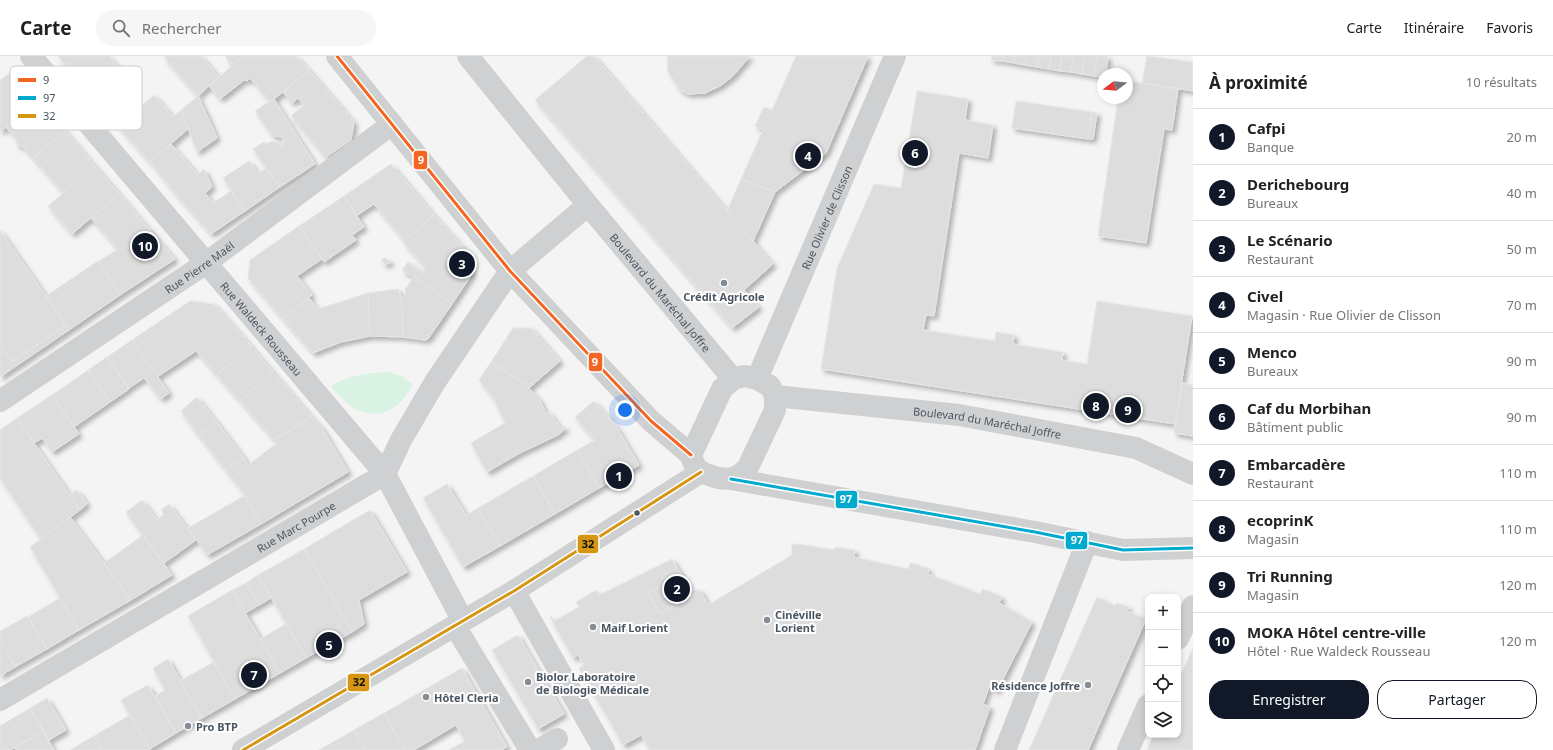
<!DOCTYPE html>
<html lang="fr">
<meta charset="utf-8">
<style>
body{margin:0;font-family:"Noto Sans",sans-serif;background:#f6f6f6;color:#222}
.controls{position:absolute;right:12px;bottom:12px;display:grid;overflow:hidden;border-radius:8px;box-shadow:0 2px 6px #0003}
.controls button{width:36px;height:36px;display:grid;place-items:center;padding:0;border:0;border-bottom:1px solid #e0e0e0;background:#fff;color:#222;font:20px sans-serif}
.compass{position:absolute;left:1097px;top:12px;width:36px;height:36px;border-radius:50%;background:#fff;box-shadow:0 2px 6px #0003;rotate:254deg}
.you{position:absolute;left:625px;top:354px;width:14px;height:14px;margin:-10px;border:3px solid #fff;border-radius:50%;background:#1a73e8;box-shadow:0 0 0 6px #1a73e833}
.badge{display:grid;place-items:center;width:26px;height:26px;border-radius:50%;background:#111827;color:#fff;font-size:13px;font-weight:700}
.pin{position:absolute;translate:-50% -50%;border:2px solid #fff;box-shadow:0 1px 4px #0006}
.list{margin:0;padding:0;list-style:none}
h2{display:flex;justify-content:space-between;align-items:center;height:52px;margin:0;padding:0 16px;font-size:17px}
h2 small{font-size:13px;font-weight:400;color:#767676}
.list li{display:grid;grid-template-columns:26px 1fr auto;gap:12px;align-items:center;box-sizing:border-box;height:56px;padding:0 16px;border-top:1px solid #e0e0e0}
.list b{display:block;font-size:15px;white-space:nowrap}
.list p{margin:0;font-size:13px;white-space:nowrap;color:#767676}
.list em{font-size:13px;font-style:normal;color:#767676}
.actions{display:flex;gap:8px;padding:12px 16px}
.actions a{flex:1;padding:9px 0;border:1px solid #111827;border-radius:16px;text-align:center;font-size:14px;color:#111827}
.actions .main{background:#111827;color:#fff}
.icon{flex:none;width:22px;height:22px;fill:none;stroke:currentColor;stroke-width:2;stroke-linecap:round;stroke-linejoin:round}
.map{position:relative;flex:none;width:1193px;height:694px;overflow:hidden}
header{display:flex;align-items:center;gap:24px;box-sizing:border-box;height:56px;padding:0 20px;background:#fff;border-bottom:1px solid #e0e0e0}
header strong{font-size:19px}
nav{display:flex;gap:22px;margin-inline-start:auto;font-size:14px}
.search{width:280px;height:36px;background:#f6f6f6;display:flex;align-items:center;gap:10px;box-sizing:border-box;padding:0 14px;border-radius:22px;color:#767676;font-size:15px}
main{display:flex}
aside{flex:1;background:#fff}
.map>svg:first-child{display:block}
.green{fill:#d9f2e3}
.building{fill:#ddddde;stroke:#e5e6e7;filter:url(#shadow)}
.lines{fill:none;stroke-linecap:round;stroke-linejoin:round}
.minor{stroke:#ced0d2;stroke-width:22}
.bus-1-casing{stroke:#fff;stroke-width:6}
.bus-2-casing{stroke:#fff;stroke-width:6}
.bus-3-casing{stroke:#fff;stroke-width:6}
.bus-1{stroke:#f26522;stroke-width:3}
.bus-2{stroke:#00a9ce;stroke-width:3}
.bus-3{stroke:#d49613;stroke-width:3}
.poi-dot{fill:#868d94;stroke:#fff;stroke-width:1.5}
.bus-dot{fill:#4a5661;stroke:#fff;stroke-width:1.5}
.labels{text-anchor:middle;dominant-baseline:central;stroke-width:4;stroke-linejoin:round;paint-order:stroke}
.street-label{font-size:11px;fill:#4a5661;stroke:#fff}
.poi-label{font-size:11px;font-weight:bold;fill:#4a5661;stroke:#fff;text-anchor:start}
.key{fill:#fff;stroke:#c9ccd0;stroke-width:1}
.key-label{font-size:11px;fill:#4a5661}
.line-badge{stroke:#fff;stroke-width:1.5}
.badge-label{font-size:11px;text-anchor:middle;font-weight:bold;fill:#fff}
.pale-badge-label{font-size:11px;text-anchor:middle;font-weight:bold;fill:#111}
</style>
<header>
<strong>Carte</strong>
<div class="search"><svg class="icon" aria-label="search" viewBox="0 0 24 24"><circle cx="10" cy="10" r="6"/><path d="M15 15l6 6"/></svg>Rechercher</div>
<nav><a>Carte</a><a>Itinéraire</a><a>Favoris</a></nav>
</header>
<main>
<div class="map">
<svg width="1193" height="694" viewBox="0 0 1193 694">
<defs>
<filter id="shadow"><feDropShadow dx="3.5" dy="3.5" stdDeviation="2" flood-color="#0004"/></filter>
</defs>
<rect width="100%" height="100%" fill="#f4f4f4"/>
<path class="green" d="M388 316 402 320 413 329C408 336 403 345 396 350 382 361 361 360 348 348 342 343 336 336 331 330 349 319 367 317 388 316Z"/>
<g class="building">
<path d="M58 0H109L128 21 98 47Z"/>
<path d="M166 0H201L219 21 198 40 164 1Z"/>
<path d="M226 0H243L233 9 226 2Z"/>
<path d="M243 0H296L309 14 272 45 271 44 270 45 250 22 247 25 244 24 220 43 209 30Z"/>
<path d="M587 0H594L773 208 744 234 759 251 732 272 535 44Z"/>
<path d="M667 0H750L733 20 720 30 705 37 688 38 680 34 668 16Z"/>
<path d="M796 0H868L826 97 775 136 741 123 763 74 755 70 764 51 772 54Z"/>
<path d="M992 0H1004L1003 5 991 4Z"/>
<path d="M1004 0H1015L1014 7 1003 5Z"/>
<path d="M1015 0H1027L1025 9 1014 7Z"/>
<path d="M1027 0H1039L1037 11 1025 9Z"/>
<path d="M1039 0H1051L1049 13 1037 11Z"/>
<path d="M1051 0H1062L1060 15 1049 13Z"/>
<path d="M1062 0H1074L1071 16 1060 15Z"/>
<path d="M1074 0H1085L1082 18 1071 16Z"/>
<path d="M1085 0H1097L1094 20 1082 18Z"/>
<path d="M1097 0H1108L1106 18H1103V21L1094 20Z"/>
<path d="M1147 0 1193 6V35L1142 27Z"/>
<path d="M309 14 354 66 351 84 326 101 291 60 304 49 298 42 292 47 283 36Z"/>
<path d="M13 15 38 44 0 76V24Z"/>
<path d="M1127 25 1178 33 1172 74 1164 73 1146 187 1098 180 1118 42H1127Z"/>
<path d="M917 35 968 43 965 64 993 69 988 102 959 97 934 260 926 259 923 274 995 285 996 276 1014 279 1013 288 1063 296 1062 304 1087 308 1097 245 1192 260 1175 368 821 313 837 212 874 128 901 132Z"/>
<path d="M154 39 173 61 181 54 188 73 150 106 118 70Z"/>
<path d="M198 40 217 82 197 96 181 54Z"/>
<path d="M274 43 315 108 280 131 253 93 264 86 267 88 270 86H278L280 90 284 88 282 81 273 80 255 55 271 44 272 45Z"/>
<path d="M38 44 65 75 33 102 22 90 17 89 16 83 6 71Z"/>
<path d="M1016 45 1092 56 1088 83 1012 72Z"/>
<path d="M1092 56 1097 57 1093 83H1088Z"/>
<path d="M65 75 95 110 64 137 33 102Z"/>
<path d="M171 88 198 119 176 138 150 106Z"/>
<path d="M249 105 258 117 266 112 280 131 245 155 223 122Z"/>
<path d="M391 108 434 159 405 185 374 148 356 160 344 140Z"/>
<path d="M95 110 119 138 72 178 48 150Z"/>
<path d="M204 113 212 131 205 137 213 147 231 135 245 155 211 178 176 138Z"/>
<path d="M741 123 775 136 753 185 727 155Z"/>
<path d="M119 138 175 203 120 239 98 206 118 193 91 162Z"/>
<path d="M344 140 364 171 352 179 356 184 324 206 299 170Z"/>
<path d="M434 159 471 200 472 218 452 248 417 223 426 211 403 186Z"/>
<path d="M299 170 322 203 297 220 312 239 283 263 248 222 250 204Z"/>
<path d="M0 174 66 269 12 306 4 295 0 297Z"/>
<path d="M385 202 391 206 385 209 381 203Z"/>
<path d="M98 205 120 239 69 274 46 240Z"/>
<path d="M408 206 422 216 417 223 402 214Z"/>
<path d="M414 221 452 248 428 283 425 284 403 281 401 243 406 236 405 233Z"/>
<path d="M398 233 401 240 403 281 370 280 368 237Z"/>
<path d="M368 237 370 280 341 286 313 297 283 263 309 242 318 253Z"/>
<path d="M190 245 214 248 251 290 217 319 196 295 157 321 132 284Z"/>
<path d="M66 269 69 274 0 321V297L4 295 12 306Z"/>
<path d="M513 272H531L560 305 529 332 525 328 491 306Z"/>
<path d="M132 284 169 337 161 343 144 322 129 332 107 301Z"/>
<path d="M251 290 273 316 240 345 217 319Z"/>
<path d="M107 301 129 333 110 346 88 314Z"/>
<path d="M491 306 525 328 539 343 546 357 549 356 561 372 564 370 566 372 558 379 520 397 487 416 471 387 505 367 494 343 479 324Z"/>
<path d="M88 314 110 346 74 371 52 339Z"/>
<path d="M273 316 312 361 274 384 240 345Z"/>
<path d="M1182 327 1193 329V380L1174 377Z"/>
<path d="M52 339 79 378 52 396 42 382 34 387 17 362Z"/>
<path d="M197 341 216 365 199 380 181 355Z"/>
<path d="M594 345 616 370 639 409 599 432 577 394 595 384 575 361Z"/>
<path d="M312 361 322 372 348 416 261 468 239 431 225 413 244 402 248 409 277 387 274 384Z"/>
<path d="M17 362 80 454 41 483 0 422V374Z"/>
<path d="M216 365 244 402 225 413 199 380Z"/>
<path d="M577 394 599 432 555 458 533 420Z"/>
<path d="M533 420 555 458 500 490 478 452Z"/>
<path d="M447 428 466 459 478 452 500 490 463 511 423 442Z"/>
<path d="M77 434 87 448 80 454 69 439Z"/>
<path d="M244 440 261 468 207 499 188 472Z"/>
<path d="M142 444 157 464 164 458 161 454 169 448 196 484 164 507 126 456Z"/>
<path d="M370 454 407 516 359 544 364 568 352 576 304 493Z"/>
<path d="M70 461 131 544 79 574 30 491Z"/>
<path d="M143 479 172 519 131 544 104 507Z"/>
<path d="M792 488 805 489 834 494 835 491 855 494 854 501 908 513 910 507 914 508 929 513 928 518 980 538 983 533 1002 541 999 547 1032 566 997 635 989 631 983 648 990 651 975 694H650L641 679 623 689 579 612 584 609 578 599 573 602 550 561 551 560 554 565 579 551 576 546 596 534 599 539 672 503 677 511 662 520 666 527 648 537 660 558 700 534 708 549 792 499Z"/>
<path d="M304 493 352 576 306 602 258 519Z"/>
<path d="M677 511 691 536 696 534H700L660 558 648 537 666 527 662 520Z"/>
<path d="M258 519 271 542 259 549 246 527Z"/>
<path d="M246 527 259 549 245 557 232 534Z"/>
<path d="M232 534 280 617 235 643 188 560Z"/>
<path d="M1097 541 1115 550 1117 547 1129 551 1127 555 1146 563 1088 694H1029Z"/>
<path d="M60 542 79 574 47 593 28 561Z"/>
<path d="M27 560 47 593 15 611 0 585V575Z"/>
<path d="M286 568 306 602 280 617 260 583Z"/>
<path d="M518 579 564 658 538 673 492 594Z"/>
<path d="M0 585 15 611 0 620Z"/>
<path d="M1193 592V694H1147L1153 679H1178V625Z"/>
<path d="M168 603 202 662 176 677 155 640 165 634 153 612Z"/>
<path d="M214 606 235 643 202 662 180 625Z"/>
<path d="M462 612 507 691 502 694H449L465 685 456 669 414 694H405L384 657Z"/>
<path d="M148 629 176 677 150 693 121 644Z"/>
<path d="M47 642 66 674 49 684 30 652Z"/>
<path d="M30 652 43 675 10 694H0V670Z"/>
<path d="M384 657 405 694H365L354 674Z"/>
<path d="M130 659 150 693 147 694H102L94 680Z"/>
<path d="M354 674 365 694H319Z"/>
<path d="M43 675 54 694H16L15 692Z"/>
<path d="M94 680 102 694H70Z"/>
</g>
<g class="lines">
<g class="minor">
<path id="s1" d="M31 0 385 418 463 565"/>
<path d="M337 0 510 215 651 365 691 399"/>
<path id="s2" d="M468 0 588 149 733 323"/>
<path d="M745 320 757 323 770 330 775 340V354L748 411C737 425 724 425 709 419 703 417 699 415 696 411 693 407 692 403 691 399L722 333 733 323Z"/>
<path id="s3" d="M757 323 895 0"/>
<path id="s4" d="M775 340 959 359 1136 392 1193 418"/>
<path id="s5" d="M0 345 206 207 392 68"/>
<path d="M731 423 1035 476 1123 494 1193 492"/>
<path d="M514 535 604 694"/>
<path d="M455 570 530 694"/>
<path d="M1178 583 1193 550"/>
<path id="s6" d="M0 644 385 418 401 384 435 326 510 215 588 149"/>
<path d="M243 694 514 535 701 416"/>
<path d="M539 694 557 683"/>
<path d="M1005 694 1087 486"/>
<path d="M1128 694 1148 649"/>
</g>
<defs>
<path id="bus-1" d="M337 0 510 215 651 365 691 399"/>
<path id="bus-2" d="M731 423 1035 476 1123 494 1193 492"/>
<path id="bus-3" d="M243 694 514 535 701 416"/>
</defs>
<use href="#bus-1" class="bus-1-casing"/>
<use href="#bus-2" class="bus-2-casing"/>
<use href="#bus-3" class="bus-3-casing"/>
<use href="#bus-1" class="bus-1"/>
<use href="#bus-2" class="bus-2"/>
<use href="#bus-3" class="bus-3"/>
</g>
<g class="poi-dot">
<circle cx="724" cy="227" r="4"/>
<circle cx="767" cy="564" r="4"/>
<circle cx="593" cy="571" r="4"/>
<circle cx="528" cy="626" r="4"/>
<circle cx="1088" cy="629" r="4"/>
<circle cx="426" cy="641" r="4"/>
<circle cx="188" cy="670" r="4"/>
</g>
<circle class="bus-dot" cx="637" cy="457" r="3.5"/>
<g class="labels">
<g class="street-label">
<text stroke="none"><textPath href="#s3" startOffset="176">Rue Olivier de Clisson</textPath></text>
<text stroke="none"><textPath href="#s5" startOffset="240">Rue Pierre Maël</textPath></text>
<text stroke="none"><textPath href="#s2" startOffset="305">Boulevard du Maréchal Joffre</textPath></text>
<text stroke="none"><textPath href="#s1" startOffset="357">Rue Waldeck Rousseau</textPath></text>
<text stroke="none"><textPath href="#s4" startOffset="214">Boulevard du Maréchal Joffre</textPath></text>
<text stroke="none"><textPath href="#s6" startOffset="343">Rue Marc Pourpe</textPath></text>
</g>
<g class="poi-label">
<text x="724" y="240" text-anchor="middle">Crédit Agricole</text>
<text x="775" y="558">Cinéville<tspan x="775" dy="13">Lorient</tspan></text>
<text x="601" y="571">Maif Lorient</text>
<text x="536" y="620">Biolor Laboratoire<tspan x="536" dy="13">de Biologie Médicale</tspan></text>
<text x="1080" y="629" text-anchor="end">Résidence Joffre</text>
<text x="434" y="641">Hôtel Cleria</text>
<text x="196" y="670">Pro BTP</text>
</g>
</g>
<rect x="10" y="10" width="132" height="64" rx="6" class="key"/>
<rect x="18" y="22" width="18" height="4" fill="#f26522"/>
<rect x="18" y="40" width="18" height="4" fill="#00a9ce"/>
<rect x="18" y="58" width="18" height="4" fill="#d49613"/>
<g class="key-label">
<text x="43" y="28">9</text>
<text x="43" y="46">97</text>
<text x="43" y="64">32</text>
</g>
<g class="line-badge">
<rect x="413" y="94" width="15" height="20" rx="4" fill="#f26522"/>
<rect x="588" y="296" width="15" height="20" rx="4" fill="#f26522"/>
<rect x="835" y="434" width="23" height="19" rx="4" fill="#00a9ce"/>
<rect x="1065" y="475" width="23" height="19" rx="4" fill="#00a9ce"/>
<rect x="577" y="478" width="22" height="20" rx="4" fill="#d49613"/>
<rect x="347" y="617" width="23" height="19" rx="4" fill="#d49613"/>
</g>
<g class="badge-label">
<text x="421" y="108">9</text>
<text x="595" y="310">9</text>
<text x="846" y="447">97</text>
<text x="1077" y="488">97</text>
</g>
<g class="pale-badge-label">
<text x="588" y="492">32</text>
<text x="359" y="630">32</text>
</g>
</svg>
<div class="controls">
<button>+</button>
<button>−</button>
<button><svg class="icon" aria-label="locate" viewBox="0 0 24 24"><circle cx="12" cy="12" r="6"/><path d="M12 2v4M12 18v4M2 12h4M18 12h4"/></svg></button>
<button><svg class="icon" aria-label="layers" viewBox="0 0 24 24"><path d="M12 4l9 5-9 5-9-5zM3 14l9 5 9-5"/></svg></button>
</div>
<svg class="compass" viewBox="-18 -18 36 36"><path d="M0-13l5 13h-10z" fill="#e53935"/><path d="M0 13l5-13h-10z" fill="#767676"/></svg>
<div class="you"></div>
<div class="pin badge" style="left:619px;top:420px">1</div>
<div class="pin badge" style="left:677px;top:533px">2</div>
<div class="pin badge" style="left:462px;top:208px">3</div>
<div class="pin badge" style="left:808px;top:100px">4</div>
<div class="pin badge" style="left:329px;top:589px">5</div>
<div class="pin badge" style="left:915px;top:97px">6</div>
<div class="pin badge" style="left:254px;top:619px">7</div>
<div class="pin badge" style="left:1096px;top:350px">8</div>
<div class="pin badge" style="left:1128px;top:354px">9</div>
<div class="pin badge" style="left:145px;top:190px">10</div>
</div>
<aside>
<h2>À proximité<small>10 résultats</small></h2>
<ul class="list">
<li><span class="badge">1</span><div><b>Cafpi</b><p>Banque</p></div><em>20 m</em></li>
<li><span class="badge">2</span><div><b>Derichebourg</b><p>Bureaux</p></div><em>40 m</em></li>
<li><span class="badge">3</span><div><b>Le Scénario</b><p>Restaurant</p></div><em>50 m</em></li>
<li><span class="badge">4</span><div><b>Civel</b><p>Magasin · Rue Olivier de Clisson</p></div><em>70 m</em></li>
<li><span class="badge">5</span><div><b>Menco</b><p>Bureaux</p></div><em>90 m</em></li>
<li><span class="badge">6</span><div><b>Caf du Morbihan</b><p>Bâtiment public</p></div><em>90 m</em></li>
<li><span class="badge">7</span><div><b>Embarcadère</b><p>Restaurant</p></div><em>110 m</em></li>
<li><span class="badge">8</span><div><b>ecoprinK</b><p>Magasin</p></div><em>110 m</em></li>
<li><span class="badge">9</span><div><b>Tri Running</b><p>Magasin</p></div><em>120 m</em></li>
<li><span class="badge">10</span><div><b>MOKA Hôtel centre-ville</b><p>Hôtel · Rue Waldeck Rousseau</p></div><em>120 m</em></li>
</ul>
<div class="actions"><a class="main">Enregistrer</a><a>Partager</a></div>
</aside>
</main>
